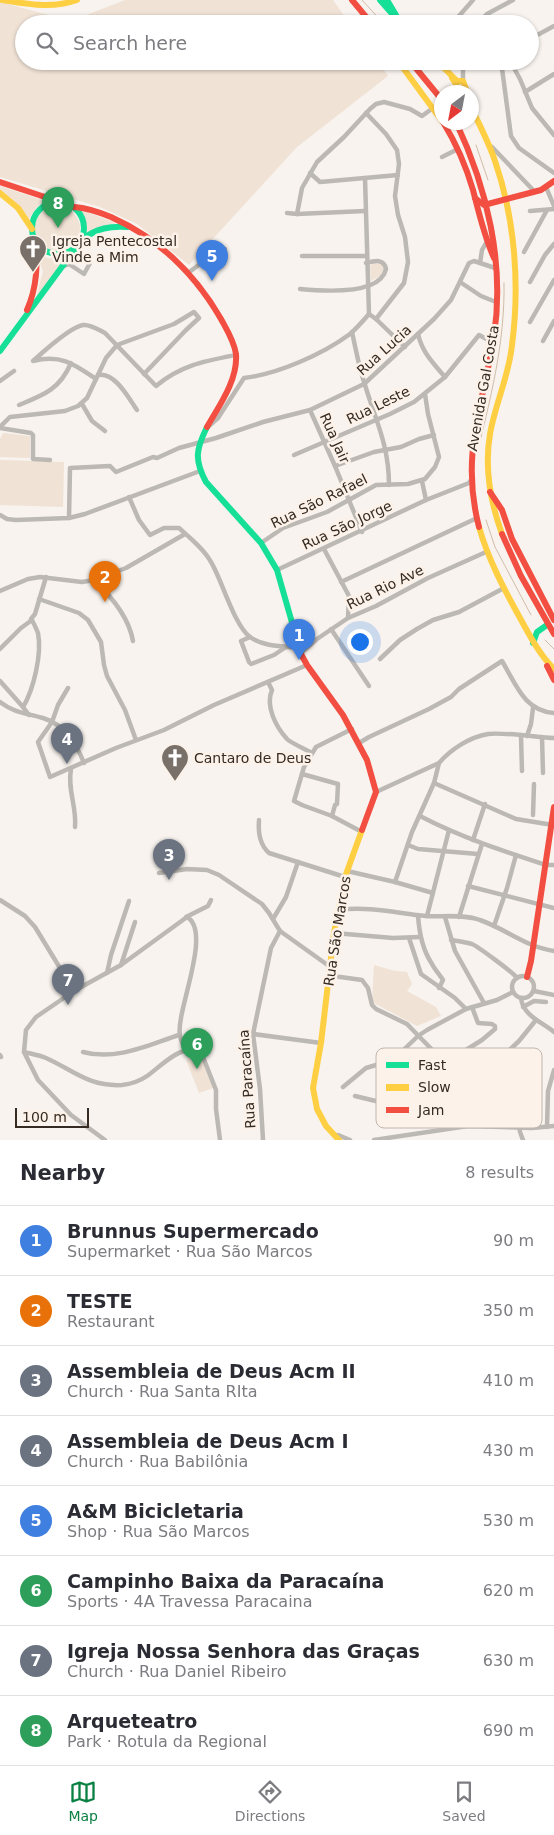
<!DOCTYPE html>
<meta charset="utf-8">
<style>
body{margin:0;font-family:"DejaVu Sans",sans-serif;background:#f7f7f7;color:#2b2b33}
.compass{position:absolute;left:434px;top:85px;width:45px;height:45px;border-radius:50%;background:#fff;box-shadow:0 1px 4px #0004;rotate:212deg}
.scale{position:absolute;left:15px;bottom:12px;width:74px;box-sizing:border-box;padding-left:5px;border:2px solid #352b22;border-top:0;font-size:14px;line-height:18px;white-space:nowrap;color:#352b22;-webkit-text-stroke:4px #fdf2e9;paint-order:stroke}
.you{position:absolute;left:359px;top:641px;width:18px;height:18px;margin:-12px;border:4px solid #fff;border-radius:50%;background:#1a73e8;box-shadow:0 0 0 8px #1a73e833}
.badge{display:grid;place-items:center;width:32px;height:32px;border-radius:50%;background:#0b8043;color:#fff;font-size:16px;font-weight:700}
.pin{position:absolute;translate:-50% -41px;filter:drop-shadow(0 1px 2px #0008)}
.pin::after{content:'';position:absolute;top:26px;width:18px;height:15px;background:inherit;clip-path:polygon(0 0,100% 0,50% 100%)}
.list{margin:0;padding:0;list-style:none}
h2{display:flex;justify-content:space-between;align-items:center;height:65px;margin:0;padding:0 20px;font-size:21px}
h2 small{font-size:16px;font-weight:400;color:#7c7c81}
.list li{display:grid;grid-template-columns:32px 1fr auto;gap:15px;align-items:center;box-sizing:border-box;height:70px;padding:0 20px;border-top:1px solid #e1e1e2}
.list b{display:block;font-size:19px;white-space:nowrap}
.list p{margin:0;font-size:16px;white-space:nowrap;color:#7c7c81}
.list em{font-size:16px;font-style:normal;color:#7c7c81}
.icon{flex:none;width:28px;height:28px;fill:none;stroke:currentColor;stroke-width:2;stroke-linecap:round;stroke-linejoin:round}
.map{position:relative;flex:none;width:554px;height:1140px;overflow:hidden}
.search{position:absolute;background:#fff;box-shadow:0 1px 4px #0004;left:15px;right:15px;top:15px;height:55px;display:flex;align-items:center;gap:12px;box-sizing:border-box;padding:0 18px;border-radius:28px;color:#7c7c81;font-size:19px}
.sheet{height:625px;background:#fff}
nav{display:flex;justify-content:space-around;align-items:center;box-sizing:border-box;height:70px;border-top:1px solid #e1e1e2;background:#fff;font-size:14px;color:#7c7c81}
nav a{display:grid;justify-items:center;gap:2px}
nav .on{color:#0b8043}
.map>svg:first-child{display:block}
.green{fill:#f0e2d5}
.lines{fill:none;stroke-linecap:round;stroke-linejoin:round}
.stream{stroke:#d1bca9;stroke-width:1}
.street{stroke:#bcb8b4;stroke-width:4.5}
.fast{stroke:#16e098;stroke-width:6}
.slow{stroke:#ffcf43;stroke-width:6}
.jam{stroke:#f24e42;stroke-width:6}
.labels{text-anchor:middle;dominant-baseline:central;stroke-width:5;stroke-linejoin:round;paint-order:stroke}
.poi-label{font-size:14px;fill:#352b22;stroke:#fdf2e9;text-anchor:start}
.street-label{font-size:14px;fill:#352b22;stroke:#fdf2e9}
.key{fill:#fdf2e9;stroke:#c1b6ad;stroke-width:1}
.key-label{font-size:14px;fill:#352b22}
</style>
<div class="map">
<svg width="554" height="1140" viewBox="0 0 554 1140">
<rect width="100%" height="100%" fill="#f8f3ee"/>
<g class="green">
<path d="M125 0H333L350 24H24V61H378L388 76 297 147 189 265 137 224 100 207 0 177V2L71 21Z"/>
<path d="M0 186 45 201 37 207 29 219 19 205 0 189Z"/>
<circle cx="57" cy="229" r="23"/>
<path d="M79 209 116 223 86 233 85 221Z"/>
<path d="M40 253 47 258 63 259 59 268 36 298 43 271 40 263Z"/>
<path d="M374 263 382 264 384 269 380 276 371 281 370 266Z"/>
<path d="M3 433 30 436V458L0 457V439Z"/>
<path d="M0 460 64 462 63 507 0 505Z"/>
<path d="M374 965 395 971 407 972 412 984 407 991 436 1007 441 1016 417 1026 372 1002Z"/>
<path d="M200 1055 213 1088 199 1093 186 1060Z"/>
</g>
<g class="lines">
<g class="stream">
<path d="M362 0 384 24"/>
<path d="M476 145 488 180"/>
<path d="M480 441C493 389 505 337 504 283"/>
<path d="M486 520 495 547 531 615"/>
<path d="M545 640 554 649"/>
</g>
<g class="street">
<path d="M452 24 473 0"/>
<path d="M477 24 487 14 513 0"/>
<path d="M530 39 554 26"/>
<path d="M501 61 511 136 519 148 554 173"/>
<path d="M510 61 520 79 532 108 554 135"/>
<path d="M463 81V61"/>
<path d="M525 92 554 74"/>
<path d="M366 113 386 134 397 150 399 164 395 196 398 215 405 237 408 262 404 283 376 319"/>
<path d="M492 147 534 191"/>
<path d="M442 157 458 149"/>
<path d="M310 173 320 182 398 175"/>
<path d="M365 178 369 314"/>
<path d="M546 187 554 206"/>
<path d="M530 211 554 209"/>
<path d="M287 213 297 214 365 211"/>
<path d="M297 214 302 188 317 162 344 137 370 109 376 104 384 102 410 109 422 116 433 108"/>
<path d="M524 252 547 210"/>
<path d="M302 256H366"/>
<path d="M480 263 482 250 486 243"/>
<path d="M64 266 69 264 84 274 90 263"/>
<path d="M188 273 221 248 225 249"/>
<path d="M460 282 481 296 496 302"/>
<path d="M530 282 545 255 554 244"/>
<path d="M300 289C321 291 380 296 386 269 384 258 374 261 366 263"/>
<path d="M369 314 376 319 405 347"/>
<path d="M530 322 554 280"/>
<path d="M352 332C356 350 359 368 365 385 376 421 389 446 389 485"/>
<path d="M418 334C422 352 433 363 445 377"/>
<path d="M543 341 554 321"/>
<path d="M98 375C115 372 128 397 137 410"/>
<path d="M96 379C74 364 61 354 33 361 43 352 70 327 83 325 90 324 99 330 105 333L156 386C181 365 205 361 236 355"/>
<path d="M0 381 14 371"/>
<path d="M82 404 92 421 105 431"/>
<path d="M19 405C44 395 60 389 71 363"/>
<path d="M310 410 335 466 362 532"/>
<path d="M209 426 218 418 244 378C278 374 323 354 350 334 357 328 363 321 369 314"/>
<path d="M0 427 10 417 65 411 78 406 87 398 106 358 117 345 174 324 194 312 199 318 186 330 144 374"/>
<path d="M0 428 31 433 33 435V459L50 460"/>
<path d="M294 455 390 414 414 402 445 377 479 335 492 342"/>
<path d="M335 466 374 452 401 447 419 439 434 435"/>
<path d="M422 481 426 500"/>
<path d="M129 497 139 520 150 535 164 528H179C190 538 204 549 211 562 222 580 234 625 250 637 264 647 283 646 299 648"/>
<path d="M0 515 7 519 16 520 69 518 85 514 200 471"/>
<path d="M69 518 70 468 110 466 116 472 153 457 157 458 179 448 216 438 263 422 310 410 364 384 434 319 451 300 469 263 474 261 495 268"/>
<path d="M261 543 283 528 327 512 376 485 408 484 425 479 435 467 439 457 428 414 425 394"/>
<path d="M324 549 349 596 348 618"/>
<path d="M277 570 426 500 469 483 471 480"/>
<path d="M94 580C111 596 129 618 133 641"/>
<path d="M341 582 477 518"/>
<path d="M0 591 28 579 40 577 82 582 94 580 126 568 185 534"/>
<path d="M39 599 79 613 88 620 101 642 104 665 107 676 125 710 136 740"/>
<path d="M331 629 369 686"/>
<path d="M250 637 241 641 249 662 251 664 274 655 286 647"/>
<path d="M0 649 21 628 32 620"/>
<path d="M301 653 317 639 348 618 376 606 428 578 486 552"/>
<path d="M380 659 400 640 417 629 433 620 459 612 504 588"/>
<path d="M0 681 23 707"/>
<path d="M268 682 272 690C265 706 276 727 287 739 291 743 305 749 312 753"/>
<path d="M68 688 58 705 52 722 38 742 50 777 116 748 164 730 214 705 307 665"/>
<path d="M0 702C14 713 27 713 43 718 65 725 76 743 84 763"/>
<path d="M29 715 23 707C34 689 42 653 38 633 36 628 34 623 31 619L35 614 46 577"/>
<path d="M352 729 316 747 304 767 294 801 302 805 332 816 362 832"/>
<path d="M521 736 522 771"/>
<path d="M527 736 531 724 533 708"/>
<path d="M542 737 543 773"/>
<path d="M359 743 369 737 429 709 451 697 459 689 502 661C516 684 524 711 554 713"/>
<path d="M71 769C67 789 77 807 75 827"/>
<path d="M302 774 338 784 337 804 335 805 332 816"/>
<path d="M434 783 516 819 553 825"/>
<path d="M376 792 439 763C451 749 470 737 488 734 504 732 536 737 554 738"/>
<path d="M533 815 534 784"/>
<path d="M420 816C460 837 503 851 546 865H554"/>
<path d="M259 820C258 832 260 845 269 853L345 877"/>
<path d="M473 840 485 804"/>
<path d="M408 845 418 849 478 854"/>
<path d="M347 871 395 882 433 893"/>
<path d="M159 873 187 869 207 870 219 875 262 904 269 913 280 931 329 966"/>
<path d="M395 882 412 832 434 783 439 763"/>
<path d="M468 886 554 908"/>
<path d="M0 900 25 916 35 927 74 991"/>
<path d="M338 910C369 906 396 913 426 916 442 917 465 914 480 920 506 929 526 947 554 951"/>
<path d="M418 915C419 932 422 949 432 964 435 970 440 975 443 980L439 988"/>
<path d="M427 916 449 830"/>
<path d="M186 917 208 906 211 900"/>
<path d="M445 917 455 951 484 1003"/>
<path d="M459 917 482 844"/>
<path d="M273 919 286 897 298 862"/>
<path d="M494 926 507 888 516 855"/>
<path d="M334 933 393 938 420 937"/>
<path d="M409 938 421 974 455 998 466 1009"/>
<path d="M451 940C458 941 465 942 472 944 477 946 514 973 517 978"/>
<path d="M121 965 135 922"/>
<path d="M107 973 111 955 129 901"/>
<circle cx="523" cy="987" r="11"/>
<path d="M328 978 333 976 362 980 368 988 372 1005 376 1009 407 1024 445 1063 433 1069 432 1073 441 1098V1129"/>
<path d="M534 991 554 995"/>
<path d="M521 998C523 1016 542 1022 554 1032"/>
<path d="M523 1007 534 1001 546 1002"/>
<path d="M253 1034 321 1043"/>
<path d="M24 1052C32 1054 39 1055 46 1058 73 1070 89 1087 122 1085 130 1084 140 1081 147 1076 156 1070 175 1051 186 1051 190 1051 196 1051 201 1052L216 1090V1109L220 1140"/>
<path d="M83 1052C116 1061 148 1045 179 1035"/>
<path d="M506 1052C511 1065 515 1077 517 1090 521 1109 514 1120 523 1140"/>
<path d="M0 1055 1 1057"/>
<path d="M445 1063 482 1040 495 1029V1026L492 1024 478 1023 472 1007"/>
<path d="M514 1075 522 1074 523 1079 539 1080"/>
<path d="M343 1087 366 1068 393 1060 418 1036 427 1030 466 1009 497 1000 513 992"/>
<path d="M355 1096 388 1104 441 1098 499 1060 519 1041 536 1020"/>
<path d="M547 1127 548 1091 554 1070"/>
<path d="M335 1136 338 1135 350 1140"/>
<path d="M105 1140 71 1115 38 1080 24 1052 26 1030 36 1017 74 991 121 965 187 917C213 932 175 1013 180 1036 181 1041 184 1046 186 1051"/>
<path d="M263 1140 260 1089 253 1034 271 948 280 931"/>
<path d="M374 1140 468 1126 532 1128 554 1126"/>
</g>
<g class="fast">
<path d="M380 0 401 24"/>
<path d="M387 0 396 15"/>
<circle cx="58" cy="228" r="26"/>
<path d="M83 239C97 228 110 226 127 227"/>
<path d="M0 351 75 249"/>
<path d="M207 427C196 449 194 460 206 482L261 543 277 570 301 654"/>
<path d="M533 643 537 632 547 625"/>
</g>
<g class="slow">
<path d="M2 0C28 4 52 9 77 0"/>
<path d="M398 61 442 121"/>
<path d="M442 66 457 81H463L467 92"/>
<path d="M452 78 461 92"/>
<path d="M472 109C480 126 489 143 495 161 515 219 520 285 512 345 509 376 495 404 490 434 484 469 490 501 502 534"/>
<path d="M0 193 18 208 32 229"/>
<path d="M479 527C488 559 504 589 520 618 530 636 539 654 554 669"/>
<path d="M339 1140 326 1126 317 1109 313 1088 321 1043 334 933 345 877 362 830"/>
</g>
<g class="jam">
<path d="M352 0 372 24"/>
<path d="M410 61 442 100"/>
<path d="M443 122C456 143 466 166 473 190 479 213 484 236 494 258"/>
<path d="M456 122C487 188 505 263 494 336 483 406 460 454 479 527"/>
<path d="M0 182 57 201"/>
<path d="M475 198 484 205 541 190 554 181"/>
<path d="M74 207C87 208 99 212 111 217 158 238 195 274 221 319 227 330 234 341 236 354 238 380 219 406 207 427"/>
<path d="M27 310C37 287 38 265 35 240"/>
<path d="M490 492 502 510 512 539 554 620"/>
<path d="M502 534 521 576 554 634"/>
<path d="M301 654 307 665 343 715 367 760 376 792 362 830"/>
<path d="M547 666 554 680"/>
<path d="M527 977 531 961 554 807"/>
</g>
</g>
<defs>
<symbol id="church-pin" viewBox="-11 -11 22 30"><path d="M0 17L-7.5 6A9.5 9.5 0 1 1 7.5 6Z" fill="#797169" stroke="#fdf2e9"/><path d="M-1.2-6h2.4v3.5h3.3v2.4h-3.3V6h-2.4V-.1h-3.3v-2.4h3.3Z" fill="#fff"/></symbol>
</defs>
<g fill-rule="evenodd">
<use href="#church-pin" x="17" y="233" width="32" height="43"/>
<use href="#church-pin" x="159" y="742" width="32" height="43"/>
</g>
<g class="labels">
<g class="poi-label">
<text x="52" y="241">Igreja Pentecostal<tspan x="52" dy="16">Vinde a Mim</tspan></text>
<text x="194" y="758">Cantaro de Deus</text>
</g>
<g class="street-label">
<text transform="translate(384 350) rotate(-42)">Rua Lucia</text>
<text transform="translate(483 388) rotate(-80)">Avenida Gal Costa</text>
<text transform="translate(378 405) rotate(-26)">Rua Leste</text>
<text transform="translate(335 438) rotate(66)">Rua Jair</text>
<text transform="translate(319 501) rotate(-26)">Rua São Rafael</text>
<text transform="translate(347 525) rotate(-25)">Rua São Jorge</text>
<text transform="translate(385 587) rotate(-26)">Rua Rio Ave</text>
<text transform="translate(337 931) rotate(-81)">Rua São Marcos</text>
<text transform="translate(247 1079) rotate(-94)">Rua Paracaína</text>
</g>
</g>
<rect x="376" y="1048" width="166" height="80" rx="8" class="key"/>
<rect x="386" y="1062" width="23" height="6" fill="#16e098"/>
<rect x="386" y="1084" width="23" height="7" fill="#ffcf43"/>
<rect x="386" y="1107" width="23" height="6" fill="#f24e42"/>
<g class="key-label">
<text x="418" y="1070">Fast</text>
<text x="418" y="1092">Slow</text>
<text x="418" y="1115">Jam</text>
</g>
</svg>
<svg class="compass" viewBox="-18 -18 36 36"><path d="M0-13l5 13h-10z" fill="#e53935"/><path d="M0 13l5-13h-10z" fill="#7c7c81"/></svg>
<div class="scale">100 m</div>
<div class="you"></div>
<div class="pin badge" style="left:299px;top:660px;background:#3f7fe0">1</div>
<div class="pin badge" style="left:105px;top:602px;background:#e8710a">2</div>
<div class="pin badge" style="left:169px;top:880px;background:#6b7280">3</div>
<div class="pin badge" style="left:67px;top:764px;background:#6b7280">4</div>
<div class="pin badge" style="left:212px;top:281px;background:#3f7fe0">5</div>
<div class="pin badge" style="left:197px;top:1069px;background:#2e9e5b">6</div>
<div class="pin badge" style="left:68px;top:1005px;background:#6b7280">7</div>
<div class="pin badge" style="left:58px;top:228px;background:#2e9e5b">8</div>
<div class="search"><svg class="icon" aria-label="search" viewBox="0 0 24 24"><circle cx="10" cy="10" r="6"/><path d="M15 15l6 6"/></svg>Search here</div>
</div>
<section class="sheet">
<h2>Nearby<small>8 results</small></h2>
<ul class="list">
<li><span class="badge" style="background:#3f7fe0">1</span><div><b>Brunnus Supermercado</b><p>Supermarket · Rua São Marcos</p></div><em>90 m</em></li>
<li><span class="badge" style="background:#e8710a">2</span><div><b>TESTE</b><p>Restaurant</p></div><em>350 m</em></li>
<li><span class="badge" style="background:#6b7280">3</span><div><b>Assembleia de Deus Acm II</b><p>Church · Rua Santa RIta</p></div><em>410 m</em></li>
<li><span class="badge" style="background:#6b7280">4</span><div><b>Assembleia de Deus Acm I</b><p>Church · Rua Babilônia</p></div><em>430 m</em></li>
<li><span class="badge" style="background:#3f7fe0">5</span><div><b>A&amp;M Bicicletaria</b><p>Shop · Rua São Marcos</p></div><em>530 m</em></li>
<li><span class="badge" style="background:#2e9e5b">6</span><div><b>Campinho Baixa da Paracaína</b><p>Sports · 4A Travessa Paracaina</p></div><em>620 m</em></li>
<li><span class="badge" style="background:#6b7280">7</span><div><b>Igreja Nossa Senhora das Graças</b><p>Church · Rua Daniel Ribeiro</p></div><em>630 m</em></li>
<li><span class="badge" style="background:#2e9e5b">8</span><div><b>Arqueteatro</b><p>Park · Rotula da Regional</p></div><em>690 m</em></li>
</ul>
</section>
<nav>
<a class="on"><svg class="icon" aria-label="map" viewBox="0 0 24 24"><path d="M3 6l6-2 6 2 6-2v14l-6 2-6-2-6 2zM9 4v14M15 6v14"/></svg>Map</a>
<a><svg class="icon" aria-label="directions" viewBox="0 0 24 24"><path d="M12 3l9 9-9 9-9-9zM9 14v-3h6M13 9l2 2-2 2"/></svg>Directions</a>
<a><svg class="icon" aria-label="saved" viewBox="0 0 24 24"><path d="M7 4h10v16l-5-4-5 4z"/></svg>Saved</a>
</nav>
